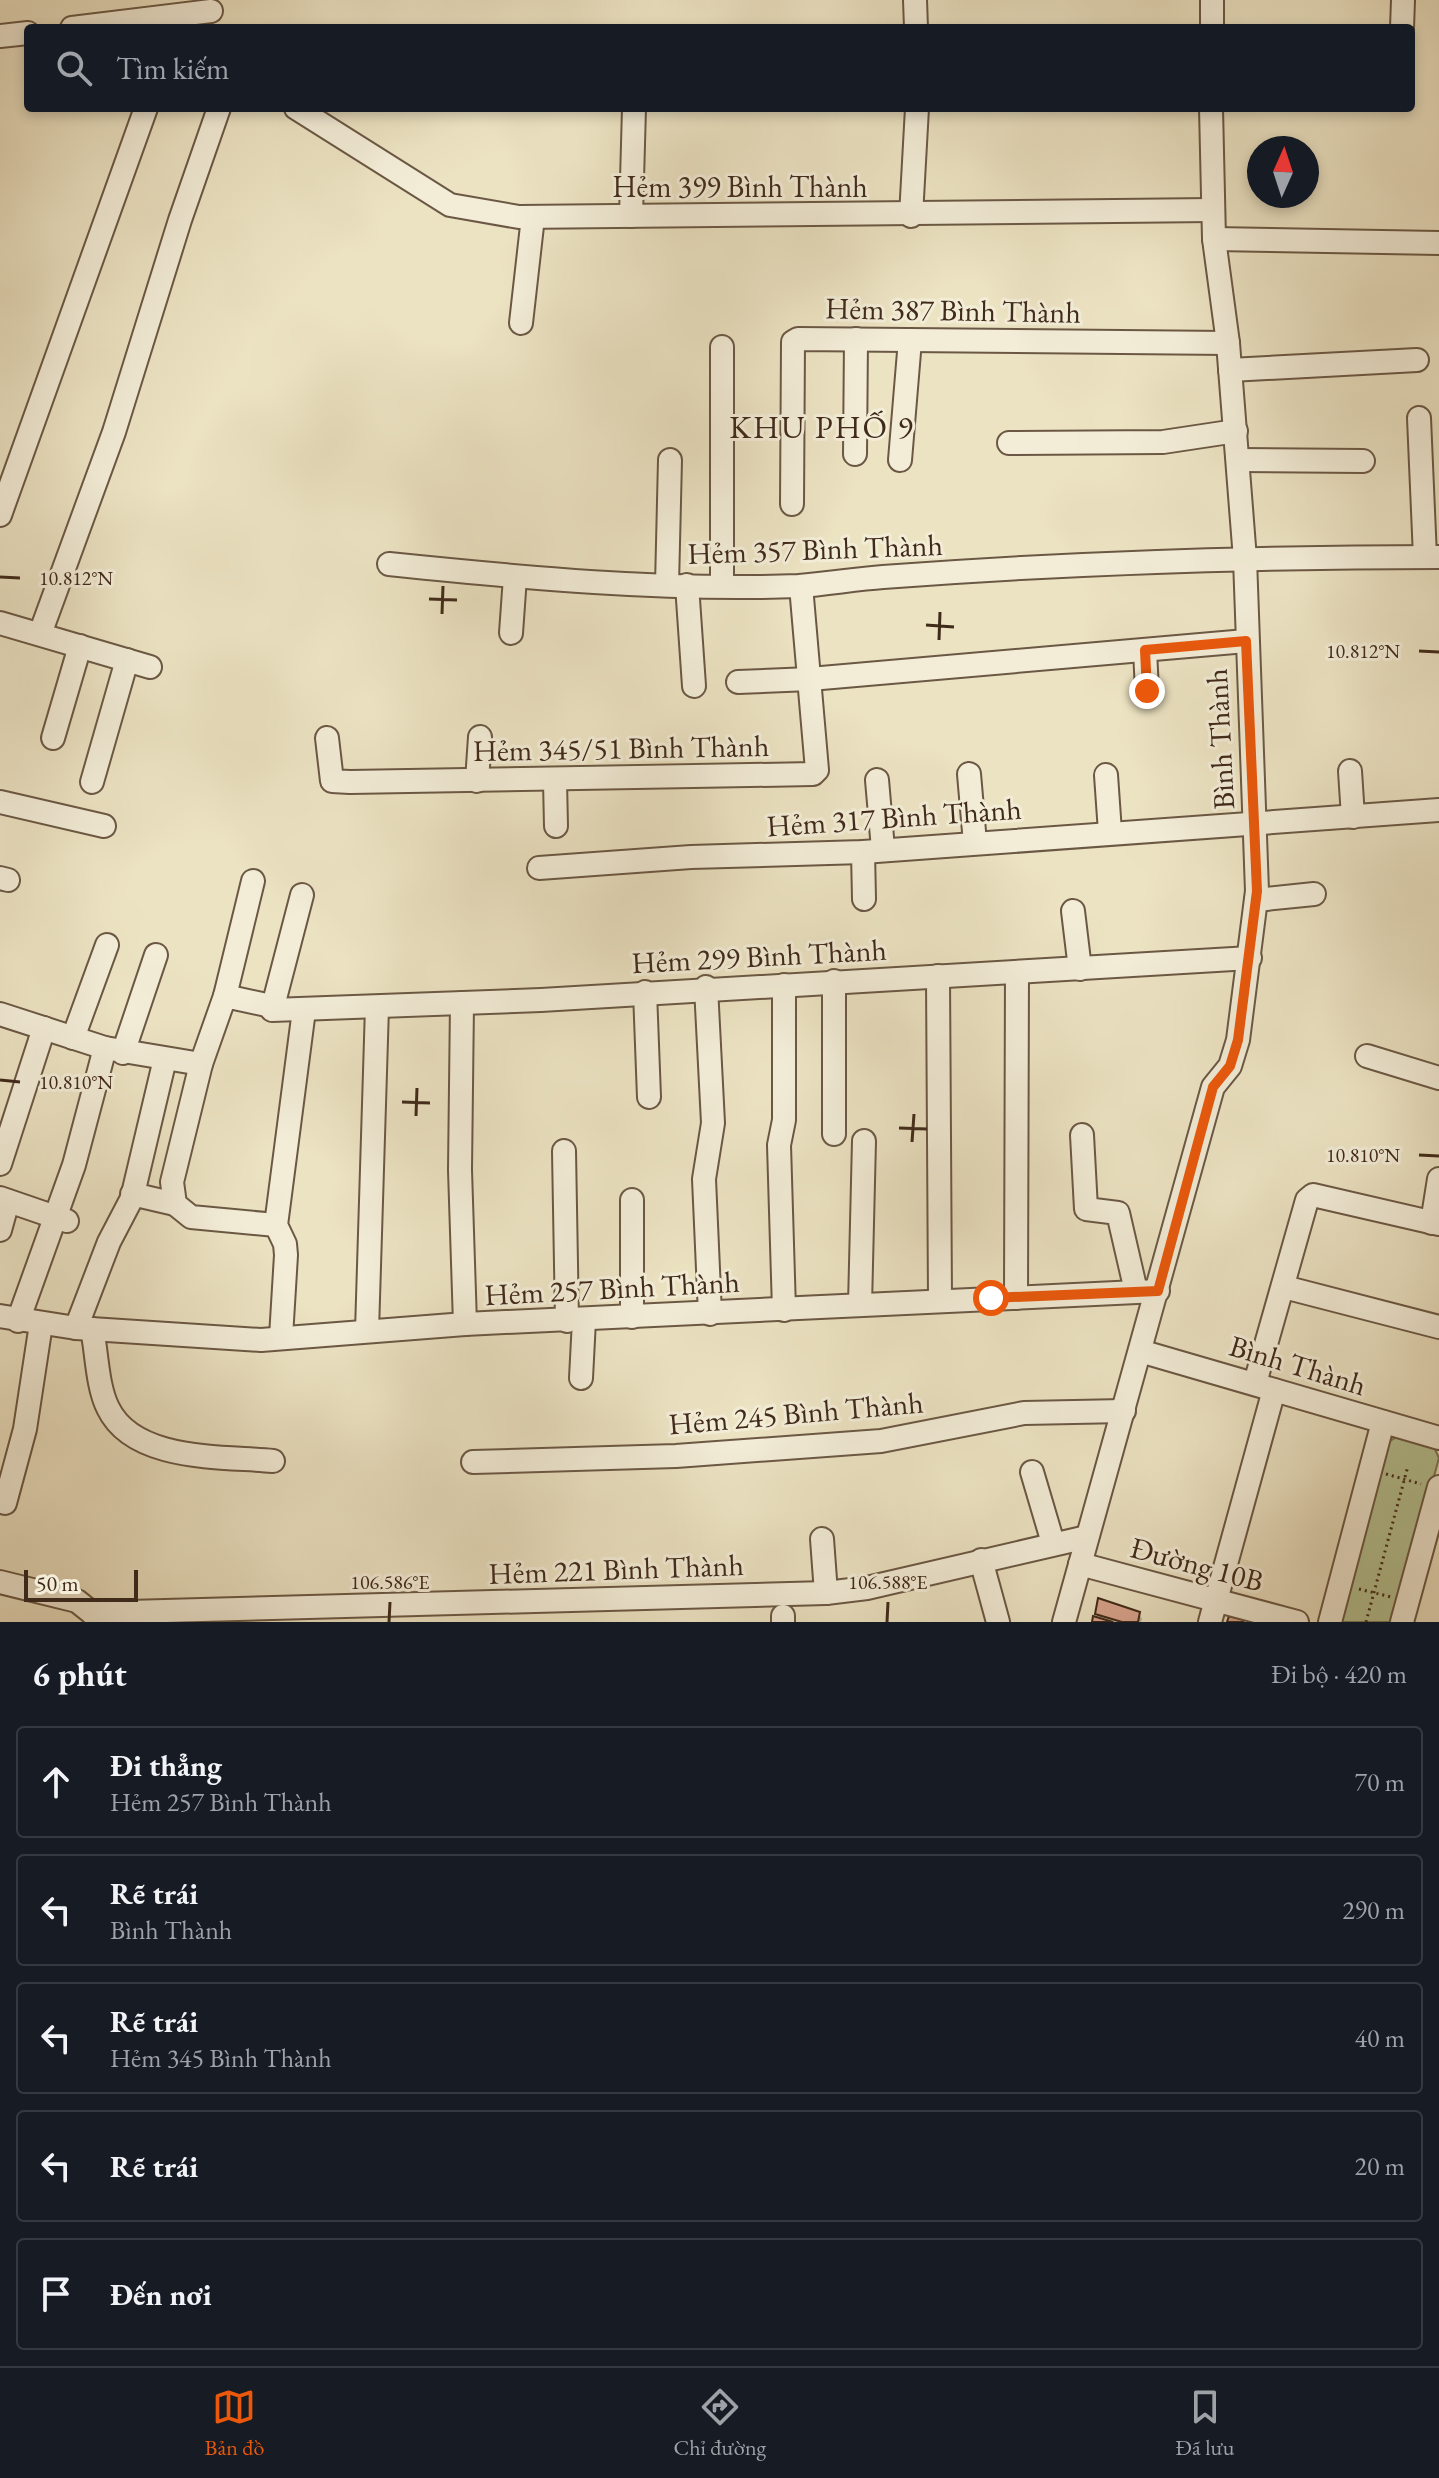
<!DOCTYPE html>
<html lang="vi">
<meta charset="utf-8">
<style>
body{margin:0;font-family:"EB Garamond",serif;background:#20242c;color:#f1f3f6}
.compass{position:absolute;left:1247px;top:136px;width:72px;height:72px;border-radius:50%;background:#171b24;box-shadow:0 4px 12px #0003;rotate:3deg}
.scale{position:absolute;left:24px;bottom:20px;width:114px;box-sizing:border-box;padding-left:8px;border:4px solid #402a1a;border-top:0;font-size:22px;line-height:28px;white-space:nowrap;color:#402a1a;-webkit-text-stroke:6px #f3edd8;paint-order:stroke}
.stop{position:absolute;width:24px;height:24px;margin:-18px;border:6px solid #ea580c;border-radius:50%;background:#fff}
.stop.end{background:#ea580c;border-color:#fff;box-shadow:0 2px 8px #0008}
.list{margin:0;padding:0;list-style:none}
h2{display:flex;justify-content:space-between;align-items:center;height:104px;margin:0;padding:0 32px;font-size:34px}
h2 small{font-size:26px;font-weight:400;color:#9ea1a6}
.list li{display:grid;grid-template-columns:52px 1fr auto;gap:24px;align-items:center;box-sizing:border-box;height:112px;margin:0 16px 16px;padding:0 16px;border:2px solid #363941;border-radius:8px}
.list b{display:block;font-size:30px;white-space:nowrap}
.list p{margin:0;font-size:26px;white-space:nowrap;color:#9ea1a6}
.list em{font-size:26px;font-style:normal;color:#9ea1a6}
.icon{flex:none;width:44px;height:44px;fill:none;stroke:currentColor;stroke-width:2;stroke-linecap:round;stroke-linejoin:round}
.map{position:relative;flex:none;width:1439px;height:1622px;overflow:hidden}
.search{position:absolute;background:#171b24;box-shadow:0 4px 12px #0003;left:24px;right:24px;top:24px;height:88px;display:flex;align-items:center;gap:20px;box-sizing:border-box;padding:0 28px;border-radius:8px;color:#9ea1a6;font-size:30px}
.sheet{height:744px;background:#171b24}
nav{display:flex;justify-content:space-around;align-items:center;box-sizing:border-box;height:112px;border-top:2px solid #363941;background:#171b24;font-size:22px;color:#9ea1a6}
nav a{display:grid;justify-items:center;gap:4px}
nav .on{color:#ea580c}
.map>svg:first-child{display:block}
.green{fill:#b6c495;stroke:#7b7758;stroke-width:2}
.shadow{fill:#0003}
.building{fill:#d9a58f;stroke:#402a1a;stroke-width:2}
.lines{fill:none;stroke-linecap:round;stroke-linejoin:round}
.minor-casing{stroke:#6b5844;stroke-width:26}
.path{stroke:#402a1a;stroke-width:3;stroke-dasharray:2 4;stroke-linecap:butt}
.minor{stroke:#f3edd8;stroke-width:22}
.route{stroke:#ea580c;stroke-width:10}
.ticks{fill:none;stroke:#402a1a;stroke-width:3}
.labels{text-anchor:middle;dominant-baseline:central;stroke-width:6;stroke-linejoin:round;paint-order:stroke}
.street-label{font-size:30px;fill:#402a1a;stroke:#f3edd8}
.neighbourhood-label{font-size:32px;letter-spacing:2px;fill:#402a1a;stroke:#f3edd8}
.ticks-label{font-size:20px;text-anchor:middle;fill:#402a1a;stroke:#f3edd8;stroke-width:6;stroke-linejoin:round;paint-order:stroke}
</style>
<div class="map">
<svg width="1439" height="1622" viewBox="0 0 1439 1622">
<rect width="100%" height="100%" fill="#ece3c3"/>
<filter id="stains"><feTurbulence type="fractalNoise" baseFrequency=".0025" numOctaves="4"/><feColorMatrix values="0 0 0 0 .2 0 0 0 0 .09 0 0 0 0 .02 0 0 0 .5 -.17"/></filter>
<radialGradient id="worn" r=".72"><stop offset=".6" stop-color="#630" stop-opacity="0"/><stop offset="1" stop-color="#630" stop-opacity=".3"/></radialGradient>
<path class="green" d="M1398 1436 1433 1445 1439 1458 1394 1622H1341L1387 1443Z"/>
<path class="shadow" d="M1097 1614H1139L1142 1619 1141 1622H1094L1101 1620Z"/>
<g class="building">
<path d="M1098 1598 1140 1612 1138 1622H1122L1095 1614Z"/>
<path d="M1093 1616 1113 1622H1092Z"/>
<path d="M1229 1616 1244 1620 1243 1622H1227Z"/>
</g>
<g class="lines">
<defs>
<g id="minor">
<path d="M915 0 916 28"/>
<path d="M72 28 211 11"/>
<path d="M1212 28V0"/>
<path d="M1402 28 1403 0"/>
<path d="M0 36 28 33"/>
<path d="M296 108 450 205 519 217 1213 210"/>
<path d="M631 216 634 108"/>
<path d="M911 216 917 108"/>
<path d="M1214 239 1439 243"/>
<path d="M521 323 533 217"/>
<path d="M1230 370 1417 360"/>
<path d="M1419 418 1425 557"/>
<path d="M1009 443 1163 442 1236 431"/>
<path d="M855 454 856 339"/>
<path d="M900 460 910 340"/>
<path d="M1238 460 1363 461"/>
<path d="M792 504 793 342 798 339 1228 343"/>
<path d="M0 515 146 108"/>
<path d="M389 564C525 578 663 591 799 586 827 584 855 579 883 577 1068 563 1254 557 1439 557"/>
<path d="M667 585 670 460"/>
<path d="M687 585 694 686"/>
<path d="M722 586V347"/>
<path d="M0 623 150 667"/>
<path d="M511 633 515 577"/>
<path d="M40 634 114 432 180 220 219 108"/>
<path d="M1145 650 1147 691"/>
<path d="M738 682 810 679 1246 641"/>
<path d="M53 738 80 646"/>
<path d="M327 738 332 781 350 782 813 774 817 770 801 586"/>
<path d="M1350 771 1353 817"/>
<path d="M969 774 975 843"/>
<path d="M1106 775 1110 832"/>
<path d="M877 780 883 849"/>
<path d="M477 781 480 737"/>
<path d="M555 781 556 826"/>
<path d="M92 782 127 660"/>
<path d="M0 802 104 826"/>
<path d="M863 852 864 899"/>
<path d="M539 868 691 857 863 852 1439 810"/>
<path d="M0 878 8 880"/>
<path d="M302 895 272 1010 541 1000 1250 958"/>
<path d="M1256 900 1314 894"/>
<path d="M1073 911 1080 969"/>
<path d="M938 976 940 1299"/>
<path d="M784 985V1120L779 1145 784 1310"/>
<path d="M706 987 713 1123 704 1179 710 1314"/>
<path d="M645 992 649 1097"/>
<path d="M225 996 253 881"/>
<path d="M462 1003 460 1170 465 1324"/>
<path d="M0 1014 105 1048 201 1064 225 996 271 1006"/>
<path d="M73 1038 107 945"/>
<path d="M123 1053 156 955"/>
<path d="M1367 1056 1439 1078"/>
<path d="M201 1064 172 1182 175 1204 191 1217 276 1225"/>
<path d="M834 1134V981"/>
<path d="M1082 1135 1086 1209 1118 1213 1136 1291"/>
<path d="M564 1151 567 1321"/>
<path d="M0 1164 44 1028"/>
<path d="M132 1194 175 1204"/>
<path d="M0 1198 67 1221"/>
<path d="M1432 1223 1439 1179"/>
<path d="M0 1230 8 1201"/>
<path d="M1284 1287 1439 1327"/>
<path d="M1016 1298 1017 972"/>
<path d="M860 1305 864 1141"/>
<path d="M0 1316 76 1328 261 1340 465 1324 1158 1291"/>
<path d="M632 1317V1200"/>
<path d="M18 1321 74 1165 105 1048"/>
<path d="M76 1328 109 1242 132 1198 165 1059"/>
<path d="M92 1329C97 1353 97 1386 108 1408 134 1462 222 1456 273 1461"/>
<path d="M367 1331 377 1007"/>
<path d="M281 1337 286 1255 285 1244 276 1225 304 1010"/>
<path d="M1140 1351 1439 1438"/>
<path d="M581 1378 584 1320"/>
<path d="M1255 1383 1307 1200 1313 1195 1439 1224"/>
<path d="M473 1462 676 1456 881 1441 1024 1413 1124 1411"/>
<path d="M1032 1472 1053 1543"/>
<path d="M5 1503 25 1429 41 1324"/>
<path d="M822 1539 826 1593"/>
<path d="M981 1560 998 1622"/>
<path d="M1080 1564 1297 1622"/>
<path d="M0 1582 77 1601 92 1613"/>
<path d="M92 1613 826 1593 867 1588 1087 1537"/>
<path d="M783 1616V1622"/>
<path d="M1064 1622 1213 1087 1230 1066 1238 1040 1257 891 1245 559 1228 343 1214 239 1211 108"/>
<path d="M1210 1622 1274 1390"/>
<path d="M1330 1622 1383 1422"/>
<path d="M1402 1622 1439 1487"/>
</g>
</defs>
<use href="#minor" class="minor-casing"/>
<g class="path">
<path d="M1386 1474 1421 1484"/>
<path d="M1359 1589 1391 1597"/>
<path d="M1366 1622 1408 1466"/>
</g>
<use href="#minor" class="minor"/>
</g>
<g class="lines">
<path class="route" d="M991 1298 1158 1291 1213 1087 1230 1066 1238 1040 1257 891 1246 641 1145 650 1147 691"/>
</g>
<path class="ticks" d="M0 577 20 578M429 599 457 600M442 614 443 586M926 625 954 627M939 640 940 612M1419 651 1439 652M0 1080 20 1082M402 1102 430 1103M416 1116 417 1088M899 1128 927 1129M912 1142 914 1114M1419 1155 1439 1156M389 1622 390 1602M887 1622 888 1602"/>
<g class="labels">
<g class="street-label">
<text x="740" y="186">Hẻm 399 Bình Thành</text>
<text transform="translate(953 310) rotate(1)">Hẻm 387 Bình Thành</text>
<text transform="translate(815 549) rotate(-2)">Hẻm 357 Bình Thành</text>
<text transform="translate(1220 739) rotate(-93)">Bình Thành</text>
<text transform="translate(621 748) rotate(-1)">Hẻm 345/51 Bình Thành</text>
<text transform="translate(894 817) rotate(-4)">Hẻm 317 Bình Thành</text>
<text transform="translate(759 956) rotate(-3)">Hẻm 299 Bình Thành</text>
<text transform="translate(612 1288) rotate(-3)">Hẻm 257 Bình Thành</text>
<text transform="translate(1298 1365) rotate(17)">Bình Thành</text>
<text transform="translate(796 1413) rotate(-5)">Hẻm 245 Bình Thành</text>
<text transform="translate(1197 1564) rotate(15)">Đường 10B</text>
<text transform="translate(616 1569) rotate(-2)">Hẻm 221 Bình Thành</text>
</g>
<g class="neighbourhood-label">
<text x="822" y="427">KHU PHỐ 9</text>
</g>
</g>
<g class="ticks-label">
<text x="76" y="585">10.812°N</text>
<text x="1363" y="658">10.812°N</text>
<text x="76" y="1089">10.810°N</text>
<text x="1363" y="1162">10.810°N</text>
<text x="390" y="1589">106.586°E</text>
<text x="888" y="1589">106.588°E</text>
</g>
<rect width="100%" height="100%" filter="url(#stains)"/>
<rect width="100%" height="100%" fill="url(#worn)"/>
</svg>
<svg class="compass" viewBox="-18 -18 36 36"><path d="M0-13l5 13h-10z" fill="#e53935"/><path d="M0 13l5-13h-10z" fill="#9ea1a6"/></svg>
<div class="scale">50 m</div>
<div class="stop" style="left:991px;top:1298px"></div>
<div class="stop end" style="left:1147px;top:691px"></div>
<div class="search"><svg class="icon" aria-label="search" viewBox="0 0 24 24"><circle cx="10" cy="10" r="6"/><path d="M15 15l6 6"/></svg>Tìm kiếm</div>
</div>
<section class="sheet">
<h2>6 phút<small>Đi bộ · 420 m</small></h2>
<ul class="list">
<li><svg class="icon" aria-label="ahead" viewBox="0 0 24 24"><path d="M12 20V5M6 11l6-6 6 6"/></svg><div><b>Đi thẳng</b><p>Hẻm 257 Bình Thành</p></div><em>70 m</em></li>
<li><svg class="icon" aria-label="left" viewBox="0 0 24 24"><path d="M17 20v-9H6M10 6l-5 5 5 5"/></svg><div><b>Rẽ trái</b><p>Bình Thành</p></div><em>290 m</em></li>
<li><svg class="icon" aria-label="left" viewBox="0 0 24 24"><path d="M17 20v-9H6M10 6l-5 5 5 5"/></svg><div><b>Rẽ trái</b><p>Hẻm 345 Bình Thành</p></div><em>40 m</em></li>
<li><svg class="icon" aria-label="left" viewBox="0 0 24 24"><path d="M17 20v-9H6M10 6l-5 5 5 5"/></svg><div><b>Rẽ trái</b></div><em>20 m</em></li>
<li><svg class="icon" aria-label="arrive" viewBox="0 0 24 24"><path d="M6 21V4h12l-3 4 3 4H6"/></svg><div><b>Đến nơi</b></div></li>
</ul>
</section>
<nav>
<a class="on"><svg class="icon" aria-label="map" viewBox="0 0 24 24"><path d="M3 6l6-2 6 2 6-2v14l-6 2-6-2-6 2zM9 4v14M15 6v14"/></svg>Bản đồ</a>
<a><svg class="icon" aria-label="directions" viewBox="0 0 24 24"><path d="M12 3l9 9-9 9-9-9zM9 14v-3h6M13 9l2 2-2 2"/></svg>Chỉ đường</a>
<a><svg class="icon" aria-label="saved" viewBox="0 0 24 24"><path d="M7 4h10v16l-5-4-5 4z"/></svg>Đã lưu</a>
</nav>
